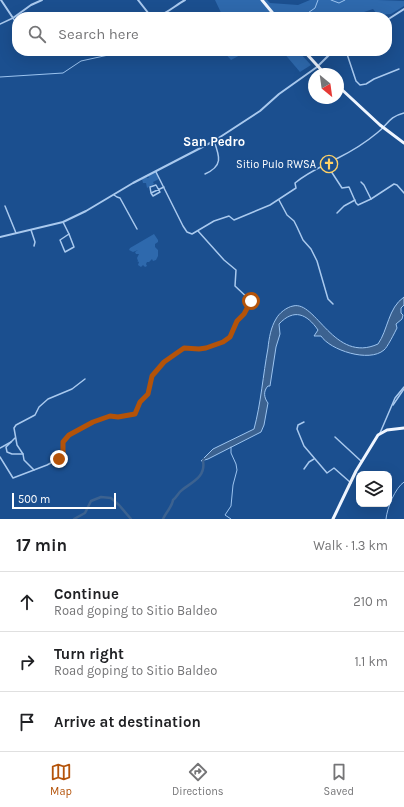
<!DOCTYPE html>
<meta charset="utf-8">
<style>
body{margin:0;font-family:Karla,sans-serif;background:#f6f6f6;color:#202124}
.controls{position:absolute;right:12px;bottom:12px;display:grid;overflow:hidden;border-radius:8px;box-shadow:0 4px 16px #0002}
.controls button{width:36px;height:36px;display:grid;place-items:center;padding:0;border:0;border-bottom:1px solid #e0e0e0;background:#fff;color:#202124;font:20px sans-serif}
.compass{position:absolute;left:308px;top:68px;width:36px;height:36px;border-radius:50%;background:#fff;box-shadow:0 4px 16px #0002;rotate:151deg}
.scale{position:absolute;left:12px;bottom:10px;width:104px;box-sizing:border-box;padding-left:4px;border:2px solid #fff;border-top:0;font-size:11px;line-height:14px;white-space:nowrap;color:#fff;-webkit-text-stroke:3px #1b4f8f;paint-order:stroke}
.stop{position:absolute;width:12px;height:12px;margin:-9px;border:3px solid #b45309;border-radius:50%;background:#fff}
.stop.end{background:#b45309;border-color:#fff;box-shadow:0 1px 4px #0008}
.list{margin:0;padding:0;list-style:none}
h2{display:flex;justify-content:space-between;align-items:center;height:52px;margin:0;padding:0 16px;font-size:17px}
h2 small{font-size:13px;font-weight:400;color:#757577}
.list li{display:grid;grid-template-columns:26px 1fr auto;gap:12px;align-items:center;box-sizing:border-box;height:60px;padding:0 16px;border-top:1px solid #e0e0e0}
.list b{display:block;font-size:15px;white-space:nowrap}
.list p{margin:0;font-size:13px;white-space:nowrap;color:#757577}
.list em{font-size:13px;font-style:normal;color:#757577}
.icon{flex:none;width:22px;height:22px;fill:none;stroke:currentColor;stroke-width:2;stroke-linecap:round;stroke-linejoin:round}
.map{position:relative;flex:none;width:404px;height:519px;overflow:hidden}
.search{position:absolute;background:#fff;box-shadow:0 4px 16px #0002;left:12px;right:12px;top:12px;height:44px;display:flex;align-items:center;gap:10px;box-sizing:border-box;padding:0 14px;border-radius:16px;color:#757577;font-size:15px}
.sheet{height:232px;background:#fff}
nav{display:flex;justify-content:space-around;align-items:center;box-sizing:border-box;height:56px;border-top:1px solid #e0e0e0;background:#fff;font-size:11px;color:#757577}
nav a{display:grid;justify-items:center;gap:2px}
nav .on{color:#b45309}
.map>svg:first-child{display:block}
.green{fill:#2e69ad}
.water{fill:#3c6290;stroke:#9cc4f0}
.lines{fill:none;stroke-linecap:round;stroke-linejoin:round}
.stream{stroke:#9cc4f0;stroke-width:1}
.river{stroke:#3c6290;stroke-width:2.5}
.minor{stroke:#a9c9ee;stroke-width:1.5}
.tertiary{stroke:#a9c9ee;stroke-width:2}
.primary{stroke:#f0f6ff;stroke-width:3}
.route{stroke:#b45309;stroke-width:5}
.labels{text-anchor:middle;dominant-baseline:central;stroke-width:3.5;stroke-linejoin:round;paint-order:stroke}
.poi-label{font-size:11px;fill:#fff;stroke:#1b4f8f;text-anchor:end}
.quarter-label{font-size:13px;font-weight:bold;fill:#fff;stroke:#1b4f8f}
</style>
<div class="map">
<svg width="404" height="519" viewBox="0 0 404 519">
<rect width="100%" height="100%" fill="#1b4f8f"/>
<g class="green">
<path d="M215 0H267L270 3 298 5 310 0H378L404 1V6L391 14 378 15 373 9 364 12 367 17H223Z"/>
<path d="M223 51H239L242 54 231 60Z"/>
<path d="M284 51H298L311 65 300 72 283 52Z"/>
<path d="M156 172 159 179 153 182 154 184 147 188 146 183H143L142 179 147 177V178H149L148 176Z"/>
<path d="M154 234 158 240V242L155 244V247L158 250V256L156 260 153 261 152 259 149 262H147L146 264 147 266 145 267 143 265 141 267 138 265 139 262 137 261H138L137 258 139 254H136L135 252 138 250 133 252 129 250 130 248Z"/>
</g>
<path class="water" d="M404 297V305L401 308V313L403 315 402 319 396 324 397 328C395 332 387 348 384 350 369 363 330 350 321 336H314L318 330C307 314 294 308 279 324L280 334 276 347 270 386H268C263 391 264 398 268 403L264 425 261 432 208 459 201 461 213 449 254 429C261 403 263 375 268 348 269 338 271 327 276 319 279 313 287 307 293 306 316 300 334 364 378 344 388 330 388 308 404 297Z"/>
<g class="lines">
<g class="stream">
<path d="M331 0 339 3 345 0"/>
<path d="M302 17 315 8 318 0"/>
<path d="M0 77 63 73 81 61 113 54 145 51"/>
<path d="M231 519 225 515 231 506 233 485 237 470 236 464 231 453V447"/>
<path d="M386 519C387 508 395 488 404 482"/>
</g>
<g class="river">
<path d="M74 519 85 513 91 501 101 497 111 498 119 505 131 519"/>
<path d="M163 519C166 512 172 507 173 500 177 497 178 493 182 490 192 482 206 477 203 461L204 459"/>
</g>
<g class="minor">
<path d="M0 24 13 18 17 25"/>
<path d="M346 51 356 81 360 85 366 84 374 79 399 69"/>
<path d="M327 165 342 188 349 187 356 203 358 205 371 199 364 185 361 182"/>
<path d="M156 172 183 226 187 232 192 234 214 221 229 216 234 220 270 205 296 188 295 183C308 172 323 166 338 158 352 151 365 143 377 133 388 125 388 117 404 113"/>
<path d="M205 174C223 166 220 157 214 141"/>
<path d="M151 193 153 196 160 192 156 185 150 187 151 193 164 187"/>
<path d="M114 195 117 197 120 198 137 229"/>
<path d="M371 199 394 184 397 185 404 193"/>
<path d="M279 200 287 215 294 221 297 227 303 240 311 249 317 261 328 299 333 304"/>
<path d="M5 206 16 233"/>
<path d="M337 213 344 206 355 200"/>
<path d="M63 222 69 234"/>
<path d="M31 230 35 242 34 246"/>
<path d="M69 234 74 247 65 252 60 240Z"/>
<path d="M393 405 404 389"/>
<path d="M304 422 298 425 297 429 304 446 327 473 334 468 351 483"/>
<path d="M380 433 395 398 404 387"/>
<path d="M335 437 361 461"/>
<path d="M11 442 6 447 7 452 12 454H23"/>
<path d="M0 448 11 442 15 438"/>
<path d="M0 457 13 478 47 465 62 457V444L69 435 93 422 110 416 121 417 135 414 140 402 148 394 152 376 164 362 184 348H189L199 349 218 344 230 337 237 321 244 314 251 301 235 286 236 270 224 260 198 231"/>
<path d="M304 469 309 462 314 459"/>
<path d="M34 470 24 460 23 454 17 445 14 428 16 425 35 415 39 407 48 399 72 389 85 379"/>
</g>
<g class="tertiary">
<path d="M1 0 13 18 31 5 42 0"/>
<path d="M138 0 149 14 155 17C167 14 174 6 185 0"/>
<path d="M387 20 404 9"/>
<path d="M0 237 63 222 86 211 133 183 214 141 260 111 279 94 317 67 333 51"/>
</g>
<g class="primary">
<path d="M262 0 276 17"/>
<path d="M304 51 325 74"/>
<path d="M338 86 380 125 404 143"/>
<path d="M333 519 356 471 378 435 387 430 404 428"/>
</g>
</g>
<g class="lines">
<path class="route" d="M59 459 63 455V442L69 435 93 422 110 416 118 417 135 414 140 402 148 394 152 376 164 362 184 348 199 349 206 348 223 342 230 337 237 321 244 314 251 301"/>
</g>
<defs>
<symbol id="church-ring" viewBox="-11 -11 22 22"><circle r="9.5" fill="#1b4f8f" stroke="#ffd166" stroke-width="1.5"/><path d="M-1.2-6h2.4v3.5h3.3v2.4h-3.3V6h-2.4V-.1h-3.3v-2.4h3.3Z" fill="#ffd166"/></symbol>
</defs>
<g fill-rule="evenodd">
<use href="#church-ring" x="319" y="154" width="20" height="20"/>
</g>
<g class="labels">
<g class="poi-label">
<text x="316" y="164">Sitio Pulo RWSA</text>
</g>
<g class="quarter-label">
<text x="214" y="141">San Pedro</text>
</g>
</g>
</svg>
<div class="controls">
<button><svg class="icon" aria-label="layers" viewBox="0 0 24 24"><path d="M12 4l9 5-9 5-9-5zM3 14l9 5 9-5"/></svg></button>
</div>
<svg class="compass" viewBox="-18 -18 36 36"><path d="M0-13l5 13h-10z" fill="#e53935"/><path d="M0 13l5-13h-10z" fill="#757577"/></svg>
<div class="scale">500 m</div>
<div class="stop" style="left:251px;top:301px"></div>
<div class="stop end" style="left:59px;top:459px"></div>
<div class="search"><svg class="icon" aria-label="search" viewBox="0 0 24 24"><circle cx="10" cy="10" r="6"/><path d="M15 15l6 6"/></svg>Search here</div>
</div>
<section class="sheet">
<h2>17 min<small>Walk · 1.3 km</small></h2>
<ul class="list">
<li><svg class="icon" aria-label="ahead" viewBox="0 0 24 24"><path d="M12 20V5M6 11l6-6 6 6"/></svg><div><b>Continue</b><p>Road goping to Sitio Baldeo</p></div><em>210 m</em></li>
<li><svg class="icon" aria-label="right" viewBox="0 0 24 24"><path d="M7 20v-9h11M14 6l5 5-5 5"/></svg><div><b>Turn right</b><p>Road goping to Sitio Baldeo</p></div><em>1.1 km</em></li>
<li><svg class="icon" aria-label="arrive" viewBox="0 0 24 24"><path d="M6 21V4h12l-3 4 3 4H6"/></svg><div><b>Arrive at destination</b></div></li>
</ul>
</section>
<nav>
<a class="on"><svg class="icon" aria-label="map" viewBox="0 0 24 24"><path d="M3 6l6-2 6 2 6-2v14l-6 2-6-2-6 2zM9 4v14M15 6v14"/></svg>Map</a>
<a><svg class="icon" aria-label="directions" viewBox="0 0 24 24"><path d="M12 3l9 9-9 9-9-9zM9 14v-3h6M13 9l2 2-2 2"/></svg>Directions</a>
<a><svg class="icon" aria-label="saved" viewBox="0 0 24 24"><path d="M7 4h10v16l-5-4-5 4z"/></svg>Saved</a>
</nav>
